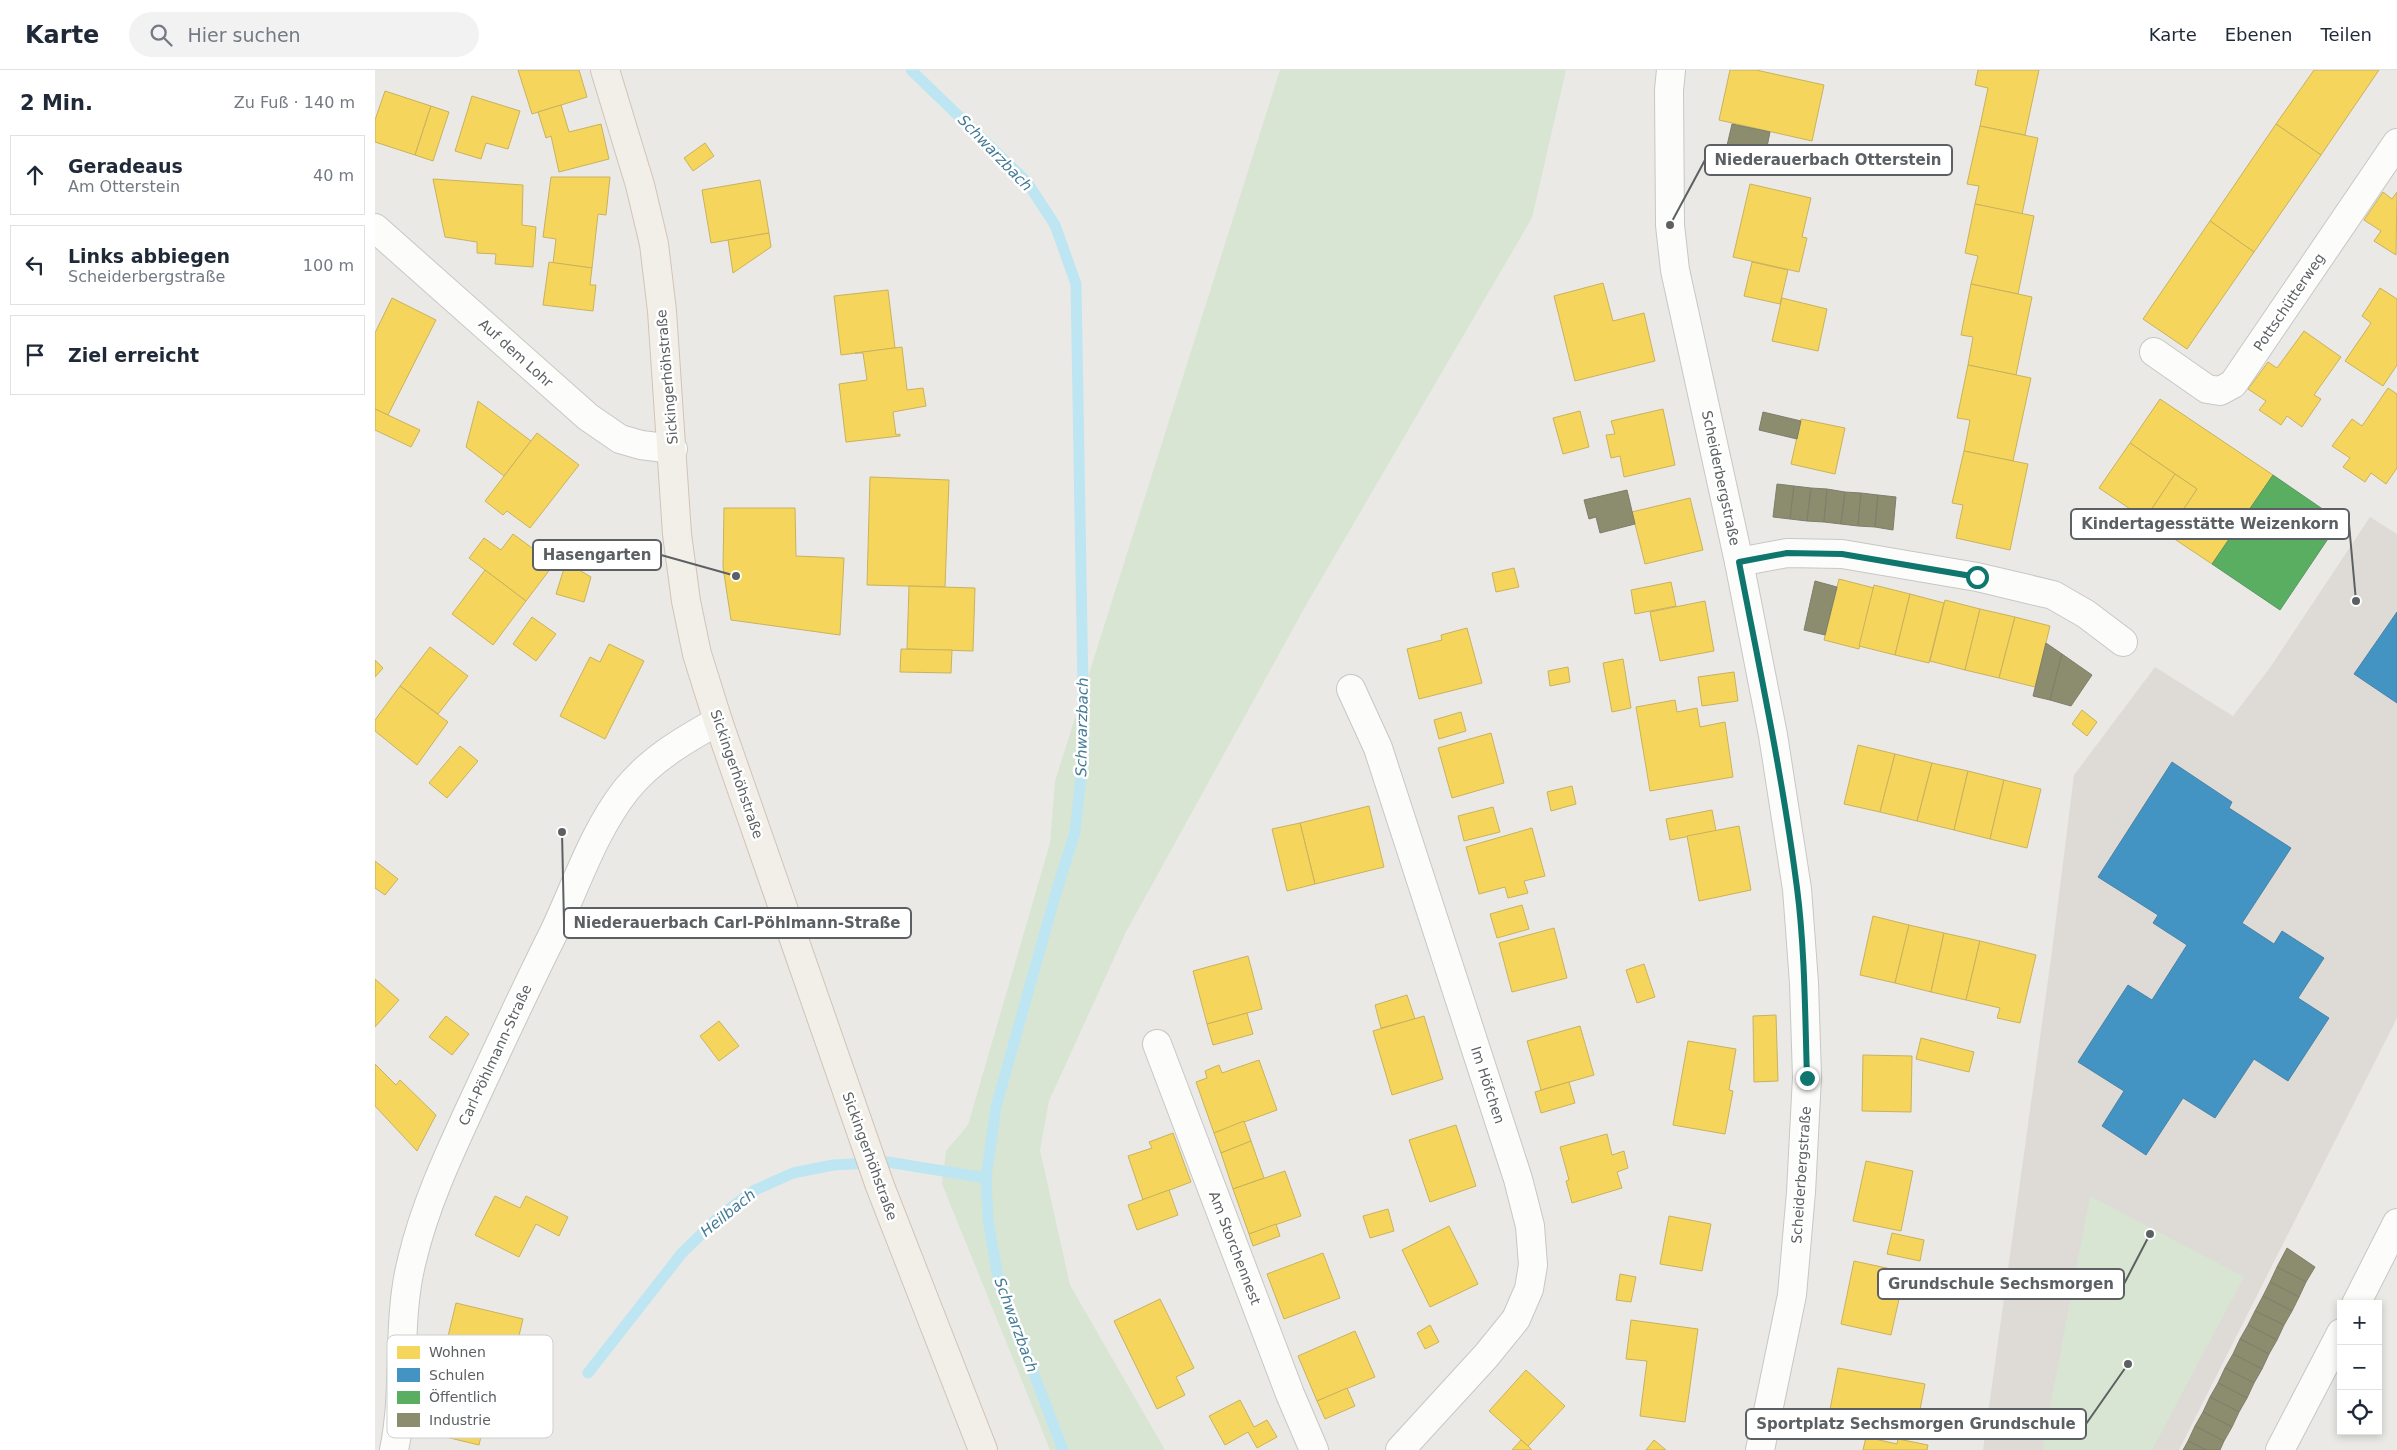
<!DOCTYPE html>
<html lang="de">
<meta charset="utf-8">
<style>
body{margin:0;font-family:"DejaVu Sans",sans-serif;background:#f2f2f3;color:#1f2937}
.controls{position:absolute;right:15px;bottom:15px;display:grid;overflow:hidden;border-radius:0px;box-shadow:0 2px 8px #0003}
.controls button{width:45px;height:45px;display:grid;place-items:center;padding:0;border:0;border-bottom:1px solid #e0e1e3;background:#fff;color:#1f2937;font:25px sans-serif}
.stop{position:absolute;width:15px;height:15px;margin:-11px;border:4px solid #0f766e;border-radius:50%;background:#fff}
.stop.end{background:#0f766e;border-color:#fff;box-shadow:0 1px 5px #0008}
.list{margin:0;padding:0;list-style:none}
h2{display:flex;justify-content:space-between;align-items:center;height:65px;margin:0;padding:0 20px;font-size:21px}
h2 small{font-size:16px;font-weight:400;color:#747a83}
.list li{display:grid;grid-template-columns:32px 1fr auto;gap:15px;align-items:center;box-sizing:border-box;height:80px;margin:0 10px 10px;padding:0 10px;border:1px solid #e0e1e3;border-radius:0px}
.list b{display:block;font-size:19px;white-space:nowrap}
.list p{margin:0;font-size:16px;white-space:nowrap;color:#747a83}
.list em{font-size:16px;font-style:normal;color:#747a83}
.icon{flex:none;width:28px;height:28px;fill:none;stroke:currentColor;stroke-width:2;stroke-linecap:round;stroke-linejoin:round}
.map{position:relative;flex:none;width:2022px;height:1380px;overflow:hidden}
header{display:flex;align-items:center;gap:30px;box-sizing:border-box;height:70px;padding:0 25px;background:#fff;border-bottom:1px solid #e0e1e3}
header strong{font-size:24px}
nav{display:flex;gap:28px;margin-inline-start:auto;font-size:18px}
.search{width:350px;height:45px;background:#f2f2f3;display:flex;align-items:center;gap:12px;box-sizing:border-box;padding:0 18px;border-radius:28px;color:#747a83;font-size:19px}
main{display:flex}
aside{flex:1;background:#fff}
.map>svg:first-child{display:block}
.education{fill:#dedbd6}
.green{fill:#d8e5d3}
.homes{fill:#f6d55c;stroke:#c8b25e}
.schools{fill:#4393c3;stroke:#4a84a6}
.public{fill:#5aae61;stroke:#5b9762}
.industry{fill:#8c8c6e;stroke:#7e7f6b}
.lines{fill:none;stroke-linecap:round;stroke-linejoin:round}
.stream{stroke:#bee6f2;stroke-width:11}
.minor-casing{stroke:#c7c7c6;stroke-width:30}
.major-casing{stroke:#d1c4b6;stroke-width:30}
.minor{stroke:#fcfcfb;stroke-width:28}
.major{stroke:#f2eee8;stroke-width:28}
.route{stroke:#0f766e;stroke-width:6}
.labels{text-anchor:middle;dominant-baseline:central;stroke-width:5;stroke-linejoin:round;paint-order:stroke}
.street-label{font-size:14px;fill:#5c6063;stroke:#fff}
.water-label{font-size:15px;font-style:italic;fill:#437b97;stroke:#fff}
.key{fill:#fff;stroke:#cecfd0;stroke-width:1}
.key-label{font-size:14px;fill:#5c6063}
.leader{fill:none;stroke:#5c6063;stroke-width:2}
.callout-dot{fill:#5c6063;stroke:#fff;stroke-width:2}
.callout{fill:#fff;stroke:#5c6063;stroke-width:2}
.callout-label{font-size:15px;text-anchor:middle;font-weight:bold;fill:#5c6063}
</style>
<header>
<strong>Karte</strong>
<div class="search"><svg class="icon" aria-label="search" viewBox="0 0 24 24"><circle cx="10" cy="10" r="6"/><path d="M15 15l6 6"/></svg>Hier suchen</div>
<nav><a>Karte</a><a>Ebenen</a><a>Teilen</a></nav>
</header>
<main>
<aside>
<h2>2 Min.<small>Zu Fuß · 140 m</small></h2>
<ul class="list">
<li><svg class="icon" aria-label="ahead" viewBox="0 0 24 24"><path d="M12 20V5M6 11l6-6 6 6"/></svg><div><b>Geradeaus</b><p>Am Otterstein</p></div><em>40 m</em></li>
<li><svg class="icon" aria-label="left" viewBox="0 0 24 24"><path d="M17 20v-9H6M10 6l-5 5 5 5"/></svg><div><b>Links abbiegen</b><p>Scheiderbergstraße</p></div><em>100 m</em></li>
<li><svg class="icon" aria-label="arrive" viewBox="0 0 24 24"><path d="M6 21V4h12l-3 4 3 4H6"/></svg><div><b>Ziel erreicht</b></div></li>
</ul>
</aside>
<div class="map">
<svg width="2022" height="1380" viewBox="0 0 2022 1380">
<rect width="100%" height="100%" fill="#ebe9e6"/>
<path class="education" d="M1995 447 2022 464V948L1804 1380H1608L1677 881 1699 705 1780 597 1858 646 1894 599Z"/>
<g class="green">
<path d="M905 0H1191L1157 148 930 537 751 862 674 1031 665 1080 695 1215 790 1380H675L567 1114 571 1081 593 1055 675 773 680 711Z"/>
<path d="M1715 1126 1869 1207 1777 1380H1667Z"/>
</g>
<g class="homes">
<path d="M143 0H204L212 27 157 44Z"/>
<path d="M1355 0H1381L1449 15 1437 71 1344 50Z"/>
<path d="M1603 0H1664L1650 65 1605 56 1613 18 1600 15Z"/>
<path d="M1939 0H2004L1946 85 1901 54Z"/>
<path d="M10 21 56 36 40 85 0 72V50Z"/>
<path d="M97 26 145 41 133 79 111 73 106 89 80 81Z"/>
<path d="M186 35 194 62 226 54 234 89 184 102 176 66 171 68 163 42Z"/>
<path d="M56 36 74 42 58 91 40 85Z"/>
<path d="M1901 54 1946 85 1879 182 1835 151Z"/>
<path d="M1605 56 1663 68 1647 144 1600 134 1604 116 1592 114Z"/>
<path d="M330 73 339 86 318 101 309 88Z"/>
<path d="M176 107H235L231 145 223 144 217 198 178 193 181 169 168 167Z"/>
<path d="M58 109 148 115 147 155 161 157 158 197 120 194 121 184 102 183V172L70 167Z"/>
<path d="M385 110 394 163 336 173 327 120Z"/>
<path d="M1375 114 1436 128 1427 167 1432 168 1424 202 1358 187Z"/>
<path d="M2008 122 2017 129 2022 122 2021 185 1999 171 2006 161 1989 150Z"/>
<path d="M1600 134 1659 146 1643 224 1596 214 1603 186 1590 183Z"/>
<path d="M1835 151 1879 182 1812 279 1768 249Z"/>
<path d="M394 163 396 177 358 203 353 170Z"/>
<path d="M174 192 217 198 215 215H221L218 241 168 235Z"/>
<path d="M1377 192 1413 200 1405 234 1369 226Z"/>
<path d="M1228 213 1238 251 1269 243 1280 291 1200 311 1179 226Z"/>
<path d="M1596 214 1657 227 1641 305 1593 295 1598 267 1586 265Z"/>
<path d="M2005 218 2022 229V295L2008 316 1970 291 1996 253 1987 246Z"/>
<path d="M513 220 520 278 466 285 459 226Z"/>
<path d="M17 228 61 250 13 345 0 339V263Z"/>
<path d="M1407 228 1452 239 1443 281 1397 271Z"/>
<path d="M1929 261 1966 287 1939 325 1946 329 1927 357 1912 346 1906 355 1884 340 1891 331 1873 319 1893 292 1902 298Z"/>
<path d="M527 277 532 320 548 318 551 336 518 342 521 365 525 364V366L471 372 464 314 492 310 488 283H480Z"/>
<path d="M1593 295 1656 308 1638 391 1589 381 1595 350 1582 348Z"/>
<path d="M2013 318 2022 324V398L2011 414 1996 403 1990 412 1968 397 1975 388 1957 376 1977 349 1987 356Z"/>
<path d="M1785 329 1898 405 1837 494 1792 464 1822 419 1755 373Z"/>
<path d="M103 331 156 371 129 406 91 377Z"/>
<path d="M0 339 45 360 36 377 0 360Z"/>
<path d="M1288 339 1300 395 1249 407 1245 386 1236 388 1231 365 1240 364 1236 351Z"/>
<path d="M1205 341 1214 377 1188 384 1178 348Z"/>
<path d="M1426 349 1470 358 1460 404 1416 394Z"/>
<path d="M162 363 204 395 155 458 132 441 128 445 110 431Z"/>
<path d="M1755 373 1800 404 1770 449 1724 418Z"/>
<path d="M1589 381 1653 394 1635 480 1581 468 1588 435 1577 433Z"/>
<path d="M1800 404 1822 419 1792 464 1770 449Z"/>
<path d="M495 407 574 410 570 517 492 515Z"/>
<path d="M1315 428 1328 480 1270 494 1257 442Z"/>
<path d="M349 438H420L421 486 469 488 465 565 356 550 348 497Z"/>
<path d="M138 464 179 494 151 531 94 488 109 468 126 480Z"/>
<path d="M191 492 216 507 209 532 181 524Z"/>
<path d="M1139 498 1144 517 1121 522 1117 503Z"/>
<path d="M110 500 151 531 118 575 77 544Z"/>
<path d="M1464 509 1499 518 1484 579 1449 570Z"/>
<path d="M1296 512 1301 536 1260 544 1256 520Z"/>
<path d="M1499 515 1535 524 1520 585 1484 576Z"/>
<path d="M534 516 600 518 598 581 532 579Z"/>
<path d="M1535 524 1569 533 1554 593 1520 585Z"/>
<path d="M1570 530 1605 539 1590 600 1555 591Z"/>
<path d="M1330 531 1339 581 1285 591 1275 542Z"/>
<path d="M1605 539 1640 547 1624 608 1590 600Z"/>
<path d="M157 547 181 564 161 591 138 574Z"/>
<path d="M1640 547 1675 556 1660 617 1624 608Z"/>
<path d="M1092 558 1107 613 1044 629 1032 579 1067 570 1066 565Z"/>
<path d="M234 574 269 591 230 669 185 646 215 587 225 592Z"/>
<path d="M55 577 93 606 63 644 25 616Z"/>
<path d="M526 579 577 580 576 603 525 602Z"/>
<path d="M1248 589 1256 638 1237 642 1228 593Z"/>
<path d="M0 590 8 598 0 607Z"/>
<path d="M1193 597 1195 612 1175 616 1173 601Z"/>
<path d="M1359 602 1363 631 1327 636 1323 607Z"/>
<path d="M25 616 73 652 42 695 0 661V650Z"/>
<path d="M1300 630 1302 642 1322 638 1325 657 1350 652 1358 707 1275 721 1261 637Z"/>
<path d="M1707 640 1722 652 1712 666 1697 654Z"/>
<path d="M1086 642 1091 661 1064 669 1059 650Z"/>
<path d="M1116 663 1129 713 1077 728 1063 678Z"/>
<path d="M1483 675 1520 684 1505 742 1469 734Z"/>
<path d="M85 676 103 691 72 728 54 713Z"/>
<path d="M1520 684 1557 693 1542 751 1505 742Z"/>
<path d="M1557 693 1593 701 1579 760 1542 751Z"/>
<path d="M1593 701 1629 710 1615 769 1579 760Z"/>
<path d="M1629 710 1666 719 1652 778 1615 769Z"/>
<path d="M1197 716 1201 734 1176 741 1172 722Z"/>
<path d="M994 736 1009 797 940 814 925 753Z"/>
<path d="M1118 737 1125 762 1089 771 1083 746Z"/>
<path d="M1337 740 1341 761 1295 770 1291 749Z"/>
<path d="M925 753 940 814 912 821 897 759Z"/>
<path d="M1364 756 1376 820 1324 831 1312 766Z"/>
<path d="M1157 758 1170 806 1149 811 1153 823 1133 828 1130 817 1104 824 1091 777Z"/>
<path d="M0 791 23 809 10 825 0 818Z"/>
<path d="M1147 835 1154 859 1122 868 1115 844Z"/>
<path d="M1498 846 1534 855 1520 913 1485 905Z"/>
<path d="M1534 855 1569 863 1556 922 1520 913Z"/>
<path d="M1179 858 1192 908 1137 922 1124 873Z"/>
<path d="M1569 863 1605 871 1591 930 1556 922Z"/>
<path d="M1605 871 1661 885 1645 953 1622 948 1625 938 1591 930Z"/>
<path d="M873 886 887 939 832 954 818 901Z"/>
<path d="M1269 894 1280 927 1262 933 1251 900Z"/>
<path d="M0 909 24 930 0 957Z"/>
<path d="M1032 925 1040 949 1006 958 1000 935Z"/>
<path d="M872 943 878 964 838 975 832 954Z"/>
<path d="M1401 945 1403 1011 1379 1012 1378 946Z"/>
<path d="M71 946 94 964 77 985 54 967Z"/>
<path d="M1049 946 1068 1009 1017 1025 998 961Z"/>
<path d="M344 951 364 976 344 991 325 966Z"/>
<path d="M1205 956 1219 1005 1166 1020 1152 971Z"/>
<path d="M1546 968 1599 982 1594 1002 1541 989Z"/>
<path d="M1313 971 1361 979 1354 1020 1358 1021 1350 1064 1298 1055Z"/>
<path d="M1488 985 1537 986 1536 1042 1487 1041Z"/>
<path d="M884 990 902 1040 839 1063 821 1012 832 1008 830 1001 844 995 847 1003Z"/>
<path d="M0 994 21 1015 25 1010 61 1045 42 1081 0 1036Z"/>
<path d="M1194 1012 1200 1033 1166 1043 1160 1022Z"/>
<path d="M869 1051 876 1071 846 1083 839 1063Z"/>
<path d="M1081 1055 1101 1116 1055 1132 1034 1070Z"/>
<path d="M798 1063 816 1112 768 1130 753 1086 777 1078 774 1072Z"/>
<path d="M1232 1064 1237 1085 1249 1081 1253 1098 1242 1102 1247 1118 1197 1133 1191 1111 1194 1110 1185 1077Z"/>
<path d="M876 1071 889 1108 858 1119 846 1083Z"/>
<path d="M1491 1091 1538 1101 1526 1161 1478 1151Z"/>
<path d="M910 1101 926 1146 874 1164 858 1119Z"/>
<path d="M794 1120 803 1145 762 1160 753 1135Z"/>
<path d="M120 1126 145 1138 151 1126 193 1147 184 1166 161 1154 144 1187 100 1165Z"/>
<path d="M1013 1139 1019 1161 995 1168 988 1146Z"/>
<path d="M1294 1146 1336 1154 1327 1201 1285 1194Z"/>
<path d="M901 1154 905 1166 878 1176 874 1164Z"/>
<path d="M1074 1156 1103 1214 1055 1237 1027 1180Z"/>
<path d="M1517 1163 1549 1170 1545 1191 1512 1184Z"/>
<path d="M948 1183 965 1228 909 1249 892 1204Z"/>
<path d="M1479 1191 1530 1202 1516 1265 1466 1254Z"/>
<path d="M1245 1204 1261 1207 1256 1232 1241 1230Z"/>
<path d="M785 1229 819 1298 801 1307 810 1325 782 1339 739 1251Z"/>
<path d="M81 1233 148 1249 125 1344 58 1329Z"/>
<path d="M1256 1250 1323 1259 1310 1352 1265 1346 1272 1291 1251 1289Z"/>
<path d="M1055 1255 1064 1272 1050 1279 1042 1263Z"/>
<path d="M980 1261 1000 1307 942 1331 923 1286Z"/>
<path d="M1463 1298 1550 1314 1542 1355 1504 1347 1501 1365 1452 1355Z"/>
<path d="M1151 1300 1190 1336 1153 1376 1114 1341Z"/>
<path d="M972 1318 980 1336 950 1349 942 1331Z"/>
<path d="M58 1329 112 1341 104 1375 50 1362Z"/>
<path d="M865 1330 879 1357 892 1350 902 1367 882 1378 873 1362 850 1375 834 1346Z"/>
<path d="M1491 1367 1522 1374 1523 1369 1553 1375 1552 1380H1488Z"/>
<path d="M1146 1370 1153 1376 1157 1380H1137Z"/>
<path d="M1279 1370 1291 1380H1271Z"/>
</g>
<g class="schools">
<path d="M2022 542V633L1979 604Z"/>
<path d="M1797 692 1857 732 1854 738 1916 778 1867 853 1899 874 1907 861 1949 888 1923 928 1954 948 1913 1011 1879 989 1840 1048 1808 1028 1771 1085 1727 1056 1749 1021 1703 992 1753 915 1777 930 1812 875 1778 853 1783 845 1723 807Z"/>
</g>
<path class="public" d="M1898 405 1965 451 1905 540 1837 494Z"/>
<g class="industry">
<path d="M1357 54 1395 62 1387 102 1348 93Z"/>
<path d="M1388 342 1426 351 1422 369 1384 360Z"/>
<path d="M1402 414 1419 416 1415 449 1398 447Z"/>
<path d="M1419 416 1436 418 1432 451 1415 449Z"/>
<path d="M1436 418 1452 419 1449 452 1432 451Z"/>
<path d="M1452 419 1470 422 1466 454 1449 452Z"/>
<path d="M1252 420 1260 454 1225 463 1221 447 1214 449 1209 430Z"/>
<path d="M1470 422 1486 423 1483 456 1466 454Z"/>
<path d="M1486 423 1503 425 1500 457 1483 456Z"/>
<path d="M1503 425 1521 427 1518 460 1500 457Z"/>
<path d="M1440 511 1462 517 1450 565 1429 560Z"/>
<path d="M1671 573 1687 584 1675 630 1658 626Z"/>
<path d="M1687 584 1717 605 1696 636 1675 630Z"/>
<path d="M1912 1178 1940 1197 1931 1212 1902 1197Z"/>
<path d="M1902 1197 1931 1212 1924 1227 1895 1212Z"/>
<path d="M1895 1212 1924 1227 1917 1241 1888 1226Z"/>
<path d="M1888 1226 1917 1241 1909 1255 1880 1241Z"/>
<path d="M1880 1241 1909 1255 1902 1270 1873 1255Z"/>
<path d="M1873 1255 1902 1270 1894 1284 1865 1269Z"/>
<path d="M1865 1269 1894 1284 1887 1299 1858 1284Z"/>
<path d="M1858 1284 1887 1299 1879 1313 1850 1298Z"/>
<path d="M1850 1298 1879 1313 1872 1328 1843 1313Z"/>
<path d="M1843 1313 1872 1328 1864 1342 1835 1327Z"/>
<path d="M1835 1327 1864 1342 1857 1357 1828 1342Z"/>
<path d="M1828 1342 1857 1357 1849 1371 1820 1356Z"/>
<path d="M1820 1356 1849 1371 1845 1380H1831L1813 1371Z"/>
<path d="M1813 1371 1831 1380H1808Z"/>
</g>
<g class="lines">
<g class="stream">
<path d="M536 0 652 112 680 155 701 214 709 678 700 762 680 826 621 1037 611 1108 613 1150 624 1213 688 1380"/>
<path d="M213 1303 307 1183 346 1145 380 1120 418 1103 458 1095 513 1092 611 1108"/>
</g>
<defs>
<g id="minor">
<path d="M1296 0 1294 20 1295 155 1300 200 1364 492 1398 665 1422 819 1429 913 1432 1007 1426 1122 1417 1225 1385 1380"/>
<path d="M0 158 213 347 245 369 266 375 298 379"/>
<path d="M1779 282 1832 319 1845 321 1858 314 2022 73"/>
<path d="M1364 492 1412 483 1467 484 1602 507 1678 525 1711 544 1748 572"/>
<path d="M976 619 1003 678 1143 1109 1155 1156 1158 1195 1154 1219 1141 1249 1111 1286 1025 1380"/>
<path d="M782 974 915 1324 939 1380"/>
<path d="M1981 1234 2022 1153"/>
<path d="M19 1380C32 1318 21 1252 37 1190 50 1135 74 1084 98 1032 124 976 150 920 178 864 201 816 218 762 251 720 276 689 309 670 343 651"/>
<path d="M1905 1380 1966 1263"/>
</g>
<path id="major" d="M230 0 265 115 279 174 287 241 302 464 311 531 322 584 343 651 505 1116 608 1380"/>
</defs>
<use href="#minor" class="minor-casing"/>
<use href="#major" class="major-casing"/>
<use href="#minor" class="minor"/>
<use href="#major" class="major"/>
</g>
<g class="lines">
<path class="route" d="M1432 1008C1430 945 1430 880 1422 818 1408 709 1385 601 1364 492L1412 483 1467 484 1602 507"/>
</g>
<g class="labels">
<g class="street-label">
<text transform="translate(1914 232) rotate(-56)">Pottschütterweg</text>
<text transform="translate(141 283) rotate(42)">Auf dem Lohr</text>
<text transform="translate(292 307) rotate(-95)">Sickingerhöhstraße</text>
<text transform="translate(1346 408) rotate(78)">Scheiderbergstraße</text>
<text transform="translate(362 704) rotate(71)">Sickingerhöhstraße</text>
<text transform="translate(120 985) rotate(-65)">Carl-Pöhlmann-Straße</text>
<text transform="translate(1113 1015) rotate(72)">Im Höfchen</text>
<text transform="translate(495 1086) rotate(70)">Sickingerhöhstraße</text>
<text transform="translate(1426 1105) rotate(-86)">Scheiderbergstraße</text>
<text transform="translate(860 1178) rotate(69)">Am Storchennest</text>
</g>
<g class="water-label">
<text transform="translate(620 83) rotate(46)">Schwarzbach</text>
<text transform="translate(707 657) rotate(-89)">Schwarzbach</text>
<text transform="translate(353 1143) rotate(-39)">Heilbach</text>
<text transform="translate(641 1255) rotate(70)">Schwarzbach</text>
</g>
</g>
<rect x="12" y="1265" width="166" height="103" rx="8" class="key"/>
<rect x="22" y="1276" width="23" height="13" fill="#f6d55c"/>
<rect x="22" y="1298" width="23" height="14" fill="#4393c3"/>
<rect x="22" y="1321" width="23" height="13" fill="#5aae61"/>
<rect x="22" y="1343" width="23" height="14" fill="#8c8c6e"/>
<g class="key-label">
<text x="54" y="1287">Wohnen</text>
<text x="54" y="1310">Schulen</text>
<text x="54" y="1332">Öffentlich</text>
<text x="54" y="1355">Industrie</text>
</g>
<path class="leader" d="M1295 155L1330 90M1981 531L1974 454M361 506L286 485M187 762L189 853M1775 1164L1749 1214M1753 1294L1711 1354"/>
<g class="callout-dot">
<circle cx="1295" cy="155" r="5"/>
<circle cx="1981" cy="531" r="5"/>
<circle cx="361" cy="506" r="5"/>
<circle cx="187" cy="762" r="5"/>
<circle cx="1775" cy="1164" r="5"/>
<circle cx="1753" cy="1294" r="5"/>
</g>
<g class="callout">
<rect x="1330" y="75" width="247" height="30" rx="5"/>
<rect x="1696" y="439" width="278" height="30" rx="5"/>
<rect x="158" y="470" width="128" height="30" rx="5"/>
<rect x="189" y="838" width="347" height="30" rx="5"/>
<rect x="1503" y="1199" width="246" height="30" rx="5"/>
<rect x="1371" y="1339" width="340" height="30" rx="5"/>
</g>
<g class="callout-label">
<text x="1453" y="95">Niederauerbach Otterstein</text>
<text x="1835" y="459">Kindertagesstätte Weizenkorn</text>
<text x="222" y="490">Hasengarten</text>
<text x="362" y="858">Niederauerbach Carl-Pöhlmann-Straße</text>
<text x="1626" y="1219">Grundschule Sechsmorgen</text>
<text x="1541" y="1359">Sportplatz Sechsmorgen Grundschule</text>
</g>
</svg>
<div class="controls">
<button>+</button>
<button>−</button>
<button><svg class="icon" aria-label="locate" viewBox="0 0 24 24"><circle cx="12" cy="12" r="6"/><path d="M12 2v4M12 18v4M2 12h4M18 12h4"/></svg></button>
</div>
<div class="stop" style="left:1602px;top:507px"></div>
<div class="stop end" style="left:1432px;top:1008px"></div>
</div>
</main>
